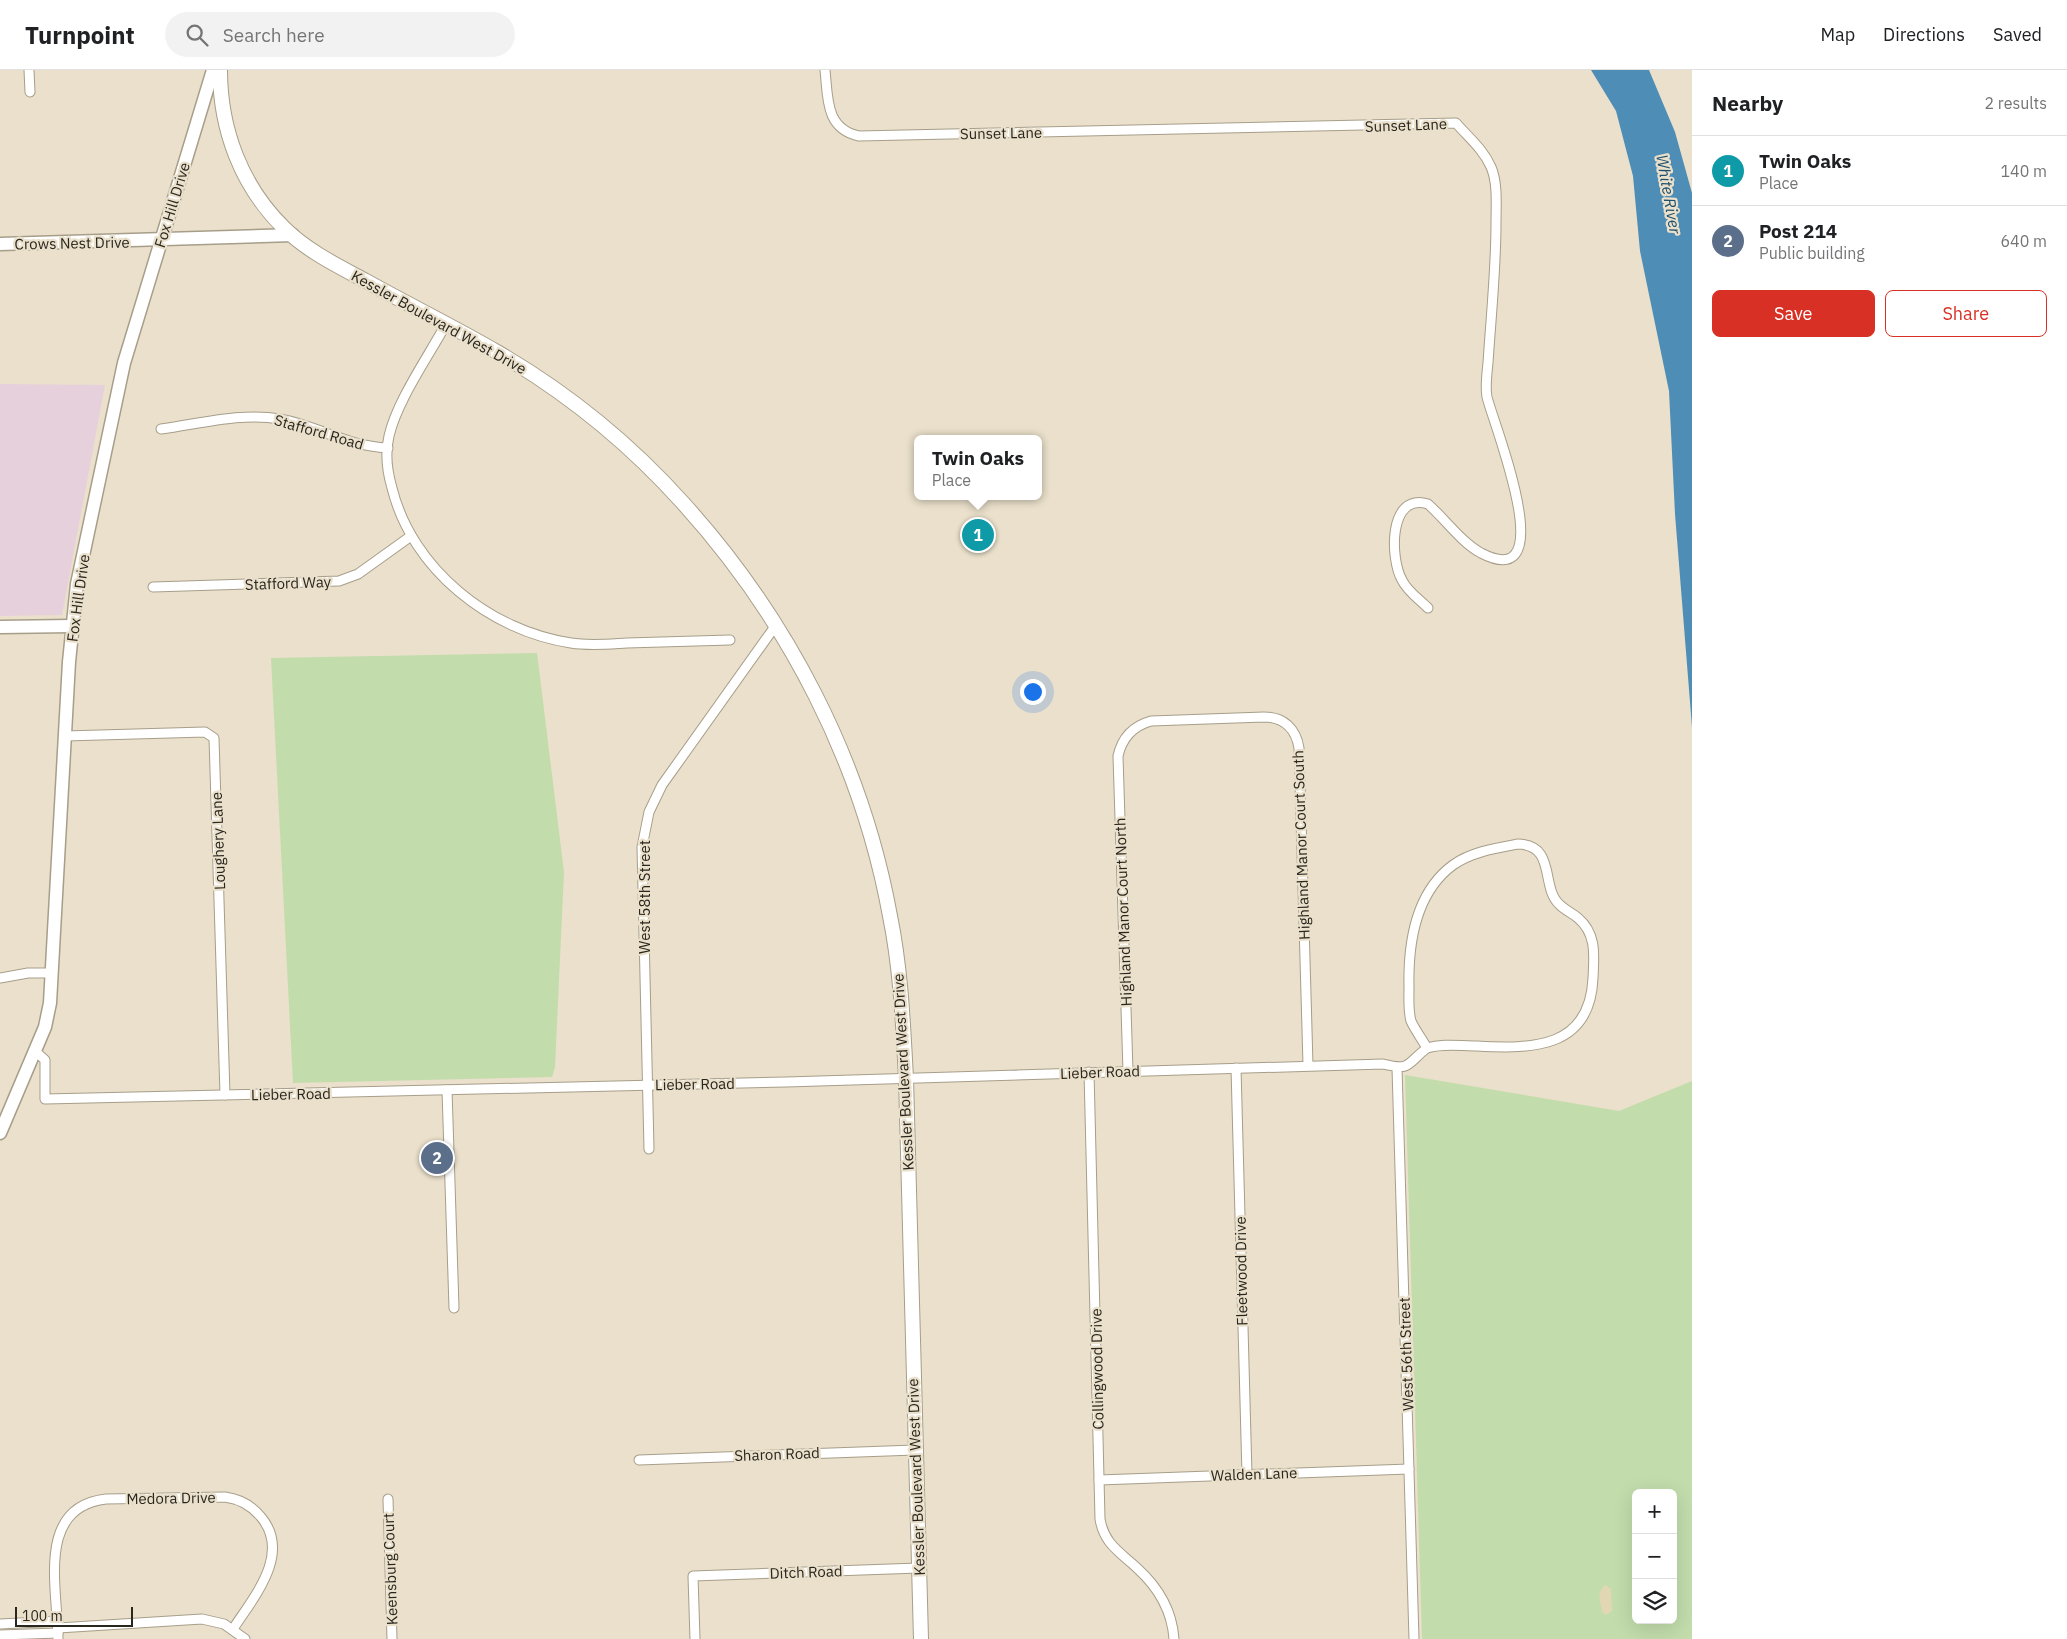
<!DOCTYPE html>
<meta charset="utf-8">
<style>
body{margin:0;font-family:"IBM Plex Sans",sans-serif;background:#f2f2f2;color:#202124}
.controls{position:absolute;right:15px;bottom:15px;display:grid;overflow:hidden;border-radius:8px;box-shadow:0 5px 20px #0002}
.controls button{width:45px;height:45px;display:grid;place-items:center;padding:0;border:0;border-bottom:1px solid #e0e0e0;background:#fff;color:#202124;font:25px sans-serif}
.scale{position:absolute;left:15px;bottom:12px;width:118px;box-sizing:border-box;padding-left:5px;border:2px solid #29261e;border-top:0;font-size:14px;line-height:18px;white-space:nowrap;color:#29261e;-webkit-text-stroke:4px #eae0cb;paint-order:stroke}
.you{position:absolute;left:1032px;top:621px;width:18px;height:18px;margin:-12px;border:4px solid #fff;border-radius:50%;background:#1a73e8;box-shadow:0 0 0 8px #1a73e833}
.badge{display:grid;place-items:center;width:32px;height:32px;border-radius:50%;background:#d93025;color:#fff;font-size:16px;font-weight:700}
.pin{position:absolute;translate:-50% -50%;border:2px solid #fff;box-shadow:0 1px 5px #0006}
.popup{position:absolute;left:914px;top:365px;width:128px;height:65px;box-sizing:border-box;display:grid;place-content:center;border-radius:8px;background:#fff;filter:drop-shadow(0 1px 4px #0005);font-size:16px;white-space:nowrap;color:#757577}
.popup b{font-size:19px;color:#202124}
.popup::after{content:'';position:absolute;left:50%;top:100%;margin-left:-10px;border:10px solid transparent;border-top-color:#fff}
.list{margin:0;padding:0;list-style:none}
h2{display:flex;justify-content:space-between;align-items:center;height:65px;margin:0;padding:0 20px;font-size:21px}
h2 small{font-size:16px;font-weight:400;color:#757577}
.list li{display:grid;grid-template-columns:32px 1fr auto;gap:15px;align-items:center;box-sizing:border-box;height:70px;padding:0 20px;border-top:1px solid #e0e0e0}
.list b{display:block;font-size:19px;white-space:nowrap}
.list p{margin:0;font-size:16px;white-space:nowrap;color:#757577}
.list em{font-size:16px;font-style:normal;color:#757577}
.actions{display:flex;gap:10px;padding:15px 20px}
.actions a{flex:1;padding:11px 0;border:1px solid #d93025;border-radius:8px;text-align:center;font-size:18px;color:#d93025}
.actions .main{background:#d93025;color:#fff}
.icon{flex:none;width:28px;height:28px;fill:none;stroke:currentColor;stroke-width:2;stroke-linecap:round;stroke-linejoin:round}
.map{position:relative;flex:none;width:1692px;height:1569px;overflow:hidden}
header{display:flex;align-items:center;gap:30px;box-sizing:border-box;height:70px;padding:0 25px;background:#fff;border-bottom:1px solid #e0e0e0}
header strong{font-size:24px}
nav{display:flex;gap:28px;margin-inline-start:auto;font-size:18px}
.search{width:350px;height:45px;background:#f2f2f2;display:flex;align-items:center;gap:12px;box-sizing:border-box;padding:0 18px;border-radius:28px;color:#757577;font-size:19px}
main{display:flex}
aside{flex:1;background:#fff}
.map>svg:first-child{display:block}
.education{fill:#e6d0dc}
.green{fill:#c2dcac;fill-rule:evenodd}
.sand{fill:#e1d8b3}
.water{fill:#4e8db5}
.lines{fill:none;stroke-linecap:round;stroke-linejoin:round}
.street-casing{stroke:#a79e8a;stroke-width:11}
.secondary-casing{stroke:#a79e8a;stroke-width:15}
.primary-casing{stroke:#a79e8a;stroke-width:16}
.street{stroke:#fff;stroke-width:9}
.secondary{stroke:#fff;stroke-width:12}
.primary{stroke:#fff;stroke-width:14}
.labels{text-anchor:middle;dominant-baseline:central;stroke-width:4.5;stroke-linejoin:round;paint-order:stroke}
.street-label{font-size:15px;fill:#29261e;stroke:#eae0cb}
.water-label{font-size:16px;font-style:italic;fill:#1f506d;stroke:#eae0cb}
</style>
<header>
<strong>Turnpoint</strong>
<div class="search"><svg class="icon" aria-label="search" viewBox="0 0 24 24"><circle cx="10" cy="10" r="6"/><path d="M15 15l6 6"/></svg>Search here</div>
<nav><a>Map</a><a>Directions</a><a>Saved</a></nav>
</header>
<main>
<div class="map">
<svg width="1692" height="1569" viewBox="0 0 1692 1569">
<rect width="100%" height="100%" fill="#eae0cb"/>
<path class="education" d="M0 314 105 315 62 545 0 546Z"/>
<g class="green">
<path d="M537 583 564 802 555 997 552 1007 293 1013 271 588Z"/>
<path d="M1405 1005 1619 1041 1692 1011V1569H1422ZM1636 1423H1673V1550H1636Z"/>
</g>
<path class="sand" d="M1606 1515 1611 1519 1612 1541 1606 1545 1602 1542C1601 1532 1595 1522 1606 1515Z"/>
<path class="water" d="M1591 0H1649L1675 62 1692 123V657L1675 444 1669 321 1640 181 1633 106 1616 41Z"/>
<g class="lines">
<defs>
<g id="street">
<path d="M29 0 30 22"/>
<path d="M825 0C828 27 825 59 859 66L1456 53C1469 68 1483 79 1491 97 1498 113 1496 136 1496 153 1496 200 1491 246 1488 293 1487 303 1485 317 1487 327 1492 350 1564 526 1481 483 1461 472 1445 449 1428 434 1388 422 1390 489 1402 510 1407 521 1420 530 1428 538"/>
<path d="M446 254C428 287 397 331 389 366 385 383 387 401 392 418 412 499 490 561 571 573 589 576 609 574 627 573 662 572 696 571 730 570"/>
<path d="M161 359C199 354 242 342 280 349 319 356 345 376 388 378"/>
<path d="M153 517 339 511 358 504 411 466"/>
<path d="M65 666 205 662 214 668 225 1025"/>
<path d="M1518 774C1557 775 1540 818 1560 835 1565 840 1572 843 1578 848 1597 864 1594 886 1593 908 1590 979 1532 979 1477 976 1460 976 1443 973 1427 978 1422 969 1415 960 1411 951 1408 940 1409 928 1409 917 1408 873 1415 823 1453 795 1471 782 1496 778 1518 774Z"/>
<path d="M0 908 28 903H52"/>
<path d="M35 981 45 990V1029L786 1012 1383 994C1412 1001 1406 994 1427 978"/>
<path d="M1236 998 1247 1405"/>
<path d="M1397 998 1414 1569"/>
<path d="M1128 1001 1118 686C1122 668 1133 656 1151 651L1264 647C1284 647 1296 659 1299 678L1308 995"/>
<path d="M1089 1002 1100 1449C1104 1474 1120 1482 1137 1498 1158 1517 1172 1540 1174 1569"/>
<path d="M447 1020 454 1238"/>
<path d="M649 1079 642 777 649 742 662 715 776 555"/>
<path d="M639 1390 915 1380"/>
<path d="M1099 1410 1409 1399"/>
<path d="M388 1429 392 1569"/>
<path d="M0 1554 58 1551"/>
<path d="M58 1558 202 1549 224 1554 245 1569"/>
<path d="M0 1565 58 1563"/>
<path d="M58 1569C58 1520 35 1437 106 1429L225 1427C240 1429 252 1436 261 1447 292 1484 253 1528 233 1559"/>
<path d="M695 1569 693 1506 919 1498"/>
</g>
<g id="secondary">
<path d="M0 174 293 165"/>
<path d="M0 557 72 556"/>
<path d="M0 1063 45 957 50 933 69 592 77 514 124 293 213 0"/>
</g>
<path id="primary" d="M220 0C220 59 241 116 284 158 307 181 338 196 366 211 409 235 454 257 497 282 566 322 630 374 683 433 788 549 862 692 890 846 901 900 903 954 906 1008L921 1569"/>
</defs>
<use href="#street" class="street-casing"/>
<use href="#secondary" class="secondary-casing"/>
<use href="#primary" class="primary-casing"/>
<use href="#street" class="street"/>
<use href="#secondary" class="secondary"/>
<use href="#primary" class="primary"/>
</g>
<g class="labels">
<g class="street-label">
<text transform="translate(1406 55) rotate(-2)">Sunset Lane</text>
<text transform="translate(1001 63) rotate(-1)">Sunset Lane</text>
<text transform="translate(172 135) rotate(-73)">Fox Hill Drive</text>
<text transform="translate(72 173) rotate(-1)">Crows Nest Drive</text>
<text transform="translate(439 252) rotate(29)">Kessler Boulevard West Drive</text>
<text transform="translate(319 362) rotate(16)">Stafford Road</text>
<text transform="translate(288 513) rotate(-2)">Stafford Way</text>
<text transform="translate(78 528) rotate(-82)">Fox Hill Drive</text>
<text transform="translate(218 771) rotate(-92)">Loughery Lane</text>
<text transform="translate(1301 775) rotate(-92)">Highland Manor Court South</text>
<text transform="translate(644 827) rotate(-90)">West 58th Street</text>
<text transform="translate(1123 842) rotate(-92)">Highland Manor Court North</text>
<text transform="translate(903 1002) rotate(-93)">Kessler Boulevard West Drive</text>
<text transform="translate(1100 1002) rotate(-2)">Lieber Road</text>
<text transform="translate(695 1014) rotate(-1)">Lieber Road</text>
<text transform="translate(291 1024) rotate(-1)">Lieber Road</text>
<text transform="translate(1241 1201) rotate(-91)">Fleetwood Drive</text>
<text transform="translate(1406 1284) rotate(-92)">West 56th Street</text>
<text transform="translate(1097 1299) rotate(-91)">Collingwood Drive</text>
<text transform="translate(777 1384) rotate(-2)">Sharon Road</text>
<text transform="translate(1254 1404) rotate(-2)">Walden Lane</text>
<text transform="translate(916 1407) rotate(-92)">Kessler Boulevard West Drive</text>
<text transform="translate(171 1428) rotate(-1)">Medora Drive</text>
<text transform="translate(390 1499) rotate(-92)">Keensburg Court</text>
<text transform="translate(806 1502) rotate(-2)">Ditch Road</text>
</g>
<g class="water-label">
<text transform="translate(1669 124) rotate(80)">White River</text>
</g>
</g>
</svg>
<div class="controls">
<button>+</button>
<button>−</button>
<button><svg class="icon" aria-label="layers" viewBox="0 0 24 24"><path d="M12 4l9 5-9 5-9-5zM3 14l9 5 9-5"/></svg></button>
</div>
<div class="scale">100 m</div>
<div class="you"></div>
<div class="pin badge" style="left:978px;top:465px;background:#0f9aa8">1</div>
<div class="popup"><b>Twin Oaks</b>Place</div>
<div class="pin badge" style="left:437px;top:1088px;background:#5c6f8a">2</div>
</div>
<aside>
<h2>Nearby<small>2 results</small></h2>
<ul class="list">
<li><span class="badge" style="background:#0f9aa8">1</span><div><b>Twin Oaks</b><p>Place</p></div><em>140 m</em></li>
<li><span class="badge" style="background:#5c6f8a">2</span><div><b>Post 214</b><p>Public building</p></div><em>640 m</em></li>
</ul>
<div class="actions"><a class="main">Save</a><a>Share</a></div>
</aside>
</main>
